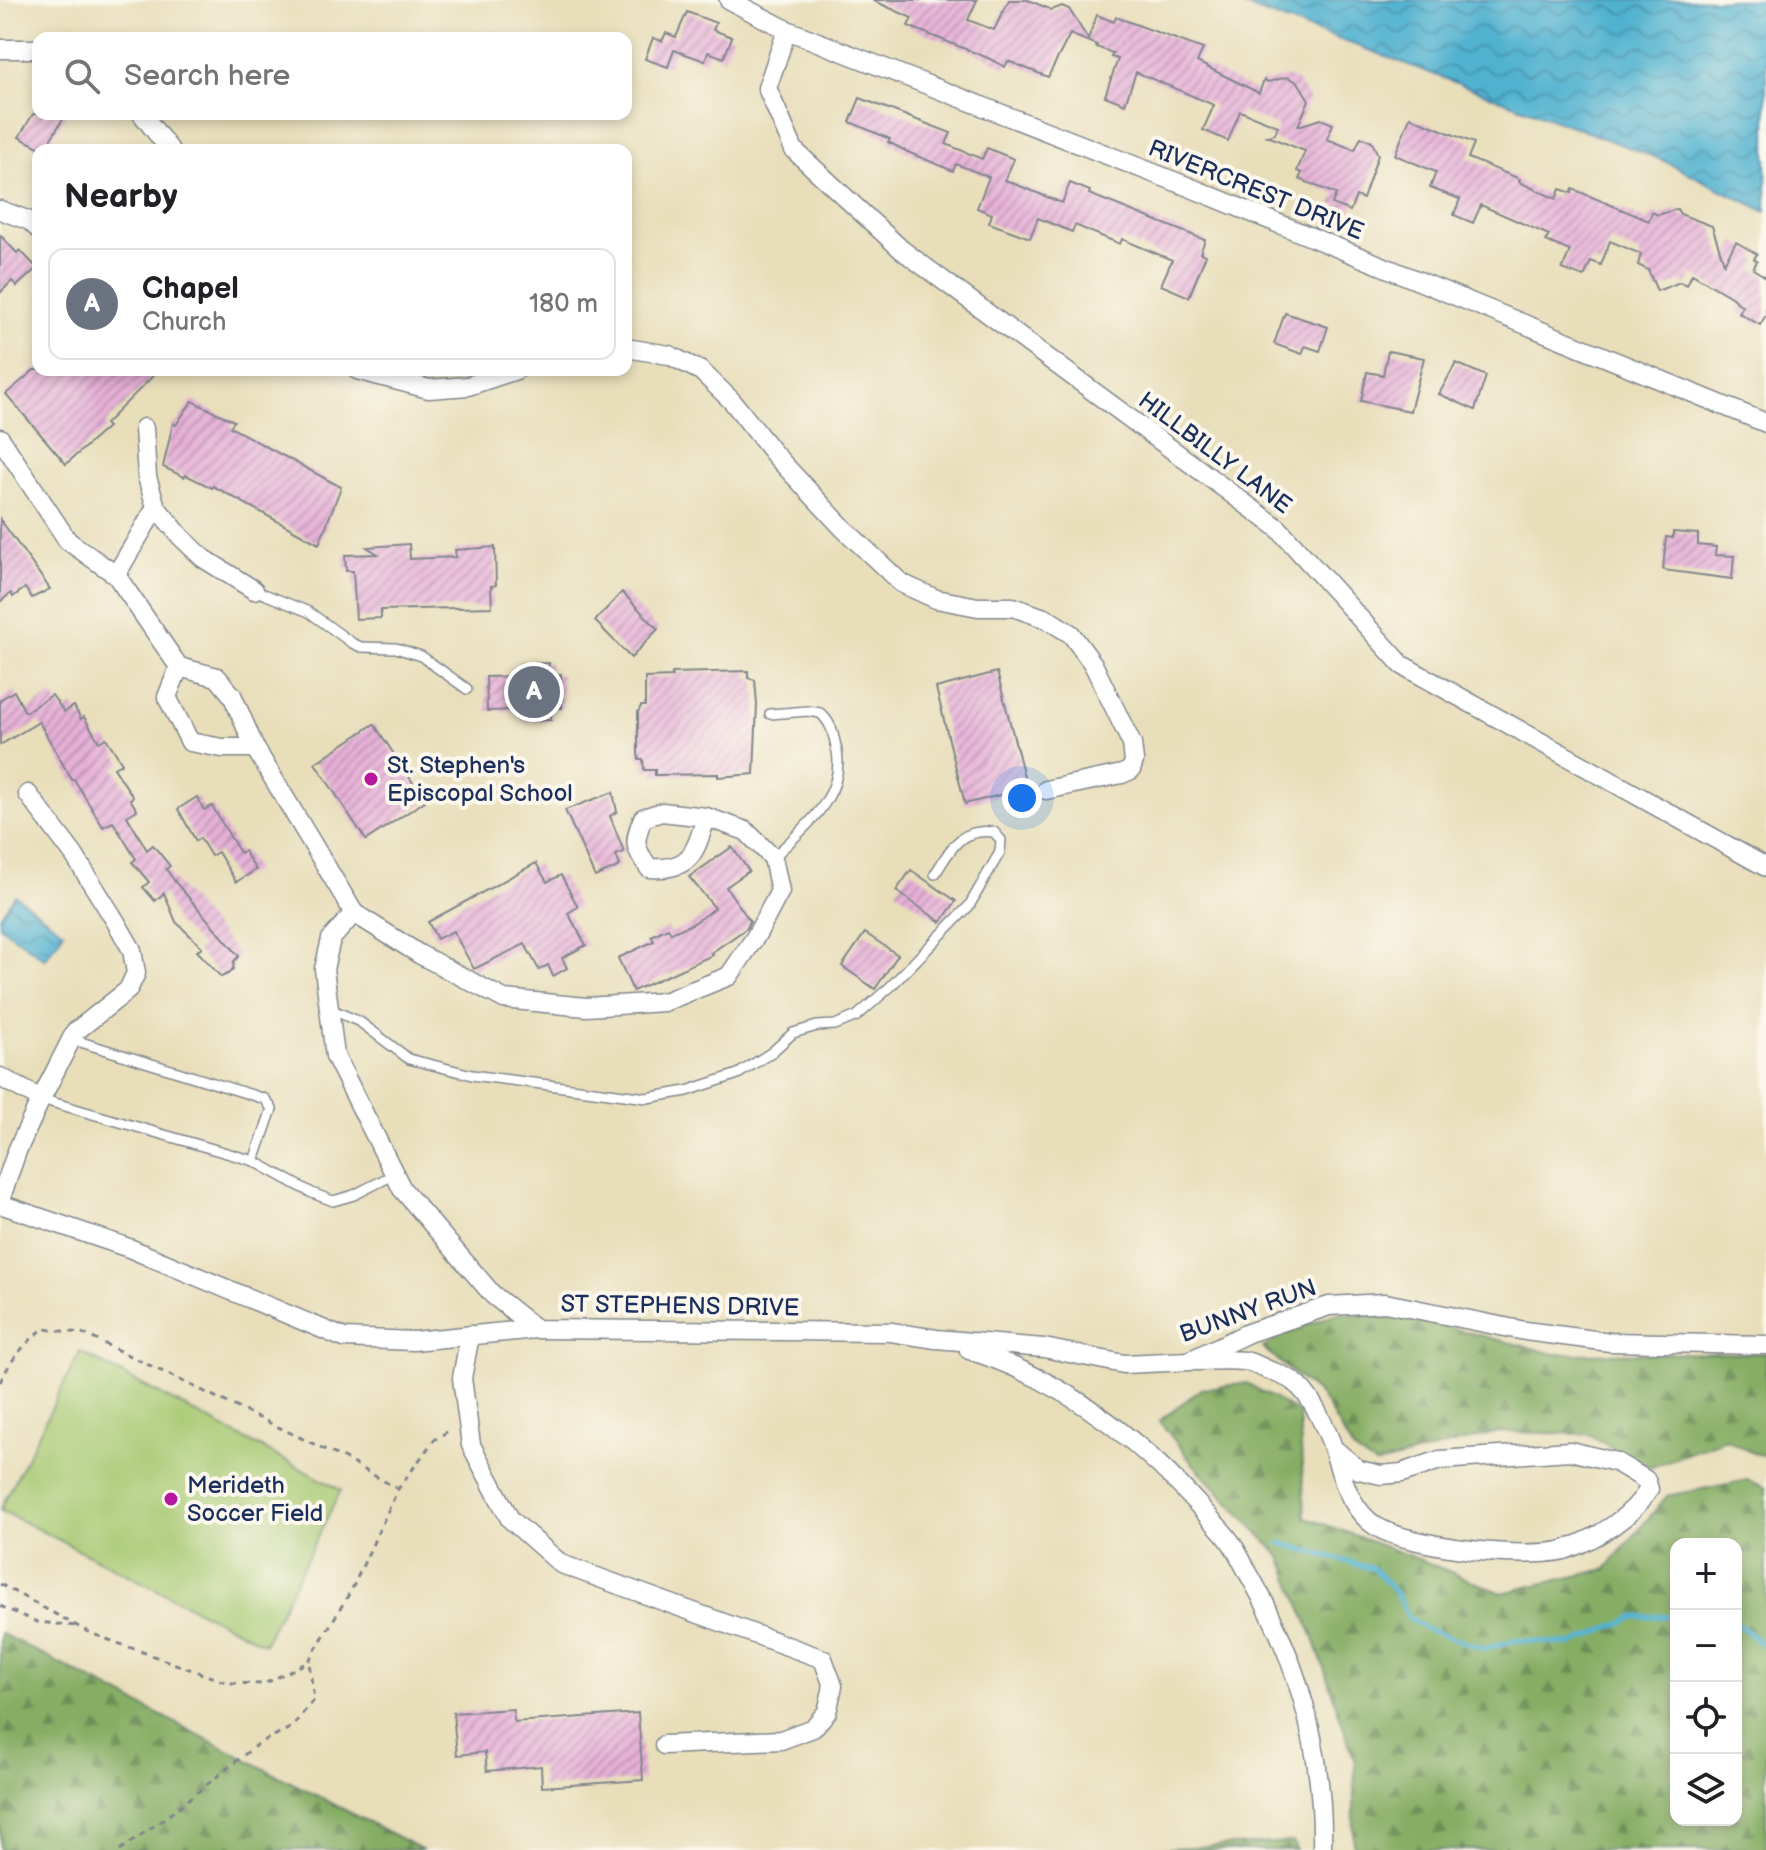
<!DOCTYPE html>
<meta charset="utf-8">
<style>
body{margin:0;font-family:"Balsamiq Sans",sans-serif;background:#f6f6f6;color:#202124}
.controls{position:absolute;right:24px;bottom:24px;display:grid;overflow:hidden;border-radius:16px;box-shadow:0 4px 12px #0003}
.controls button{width:72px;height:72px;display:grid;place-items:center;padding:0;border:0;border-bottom:2px solid #e0e0e0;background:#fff;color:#202124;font:40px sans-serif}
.you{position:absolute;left:1022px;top:798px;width:28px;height:28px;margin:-20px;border:6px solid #fff;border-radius:50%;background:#1a73e8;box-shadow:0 0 0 12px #1a73e833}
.badge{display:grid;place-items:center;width:52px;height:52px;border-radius:50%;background:#b5179e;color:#fff;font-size:26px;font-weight:700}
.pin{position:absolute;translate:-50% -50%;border:4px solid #fff;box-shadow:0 2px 8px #0006}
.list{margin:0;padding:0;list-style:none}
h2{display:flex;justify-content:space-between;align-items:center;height:104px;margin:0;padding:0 32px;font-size:34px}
h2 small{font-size:26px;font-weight:400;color:#757577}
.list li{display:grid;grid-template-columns:52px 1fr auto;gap:24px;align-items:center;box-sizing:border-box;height:112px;margin:0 16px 16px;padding:0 16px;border:2px solid #e0e0e0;border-radius:16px}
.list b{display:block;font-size:30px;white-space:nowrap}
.list p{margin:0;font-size:26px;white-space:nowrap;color:#757577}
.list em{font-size:26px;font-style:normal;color:#757577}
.icon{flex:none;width:44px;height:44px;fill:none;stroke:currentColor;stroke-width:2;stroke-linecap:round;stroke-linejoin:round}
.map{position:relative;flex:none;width:1766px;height:1850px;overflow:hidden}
.search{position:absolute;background:#fff;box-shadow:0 4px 12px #0003;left:32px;top:32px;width:600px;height:88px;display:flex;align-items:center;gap:20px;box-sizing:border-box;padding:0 28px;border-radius:16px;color:#757577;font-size:30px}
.panel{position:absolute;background:#fff;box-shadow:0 4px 12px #0003;left:32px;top:144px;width:600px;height:232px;border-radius:16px}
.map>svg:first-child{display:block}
.forest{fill:url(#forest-firs);stroke:#506e61;stroke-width:2;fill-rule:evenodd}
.pitch{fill:#a7c972;stroke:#617c68;stroke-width:2}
.water{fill:url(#water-waves);stroke:#367097;stroke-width:2}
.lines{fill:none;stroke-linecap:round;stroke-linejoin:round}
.stream{stroke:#51b2d0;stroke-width:5}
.building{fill:url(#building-hatch)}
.lane-casing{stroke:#82868c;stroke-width:12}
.street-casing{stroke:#82868c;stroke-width:21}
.path{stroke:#82868c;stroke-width:3;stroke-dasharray:6 6;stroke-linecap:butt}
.lane{stroke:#fff;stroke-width:9}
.street{stroke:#fff;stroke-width:18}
.poi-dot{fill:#b5179e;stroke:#fbf7ec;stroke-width:3}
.labels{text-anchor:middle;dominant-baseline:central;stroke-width:8;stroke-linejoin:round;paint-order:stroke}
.street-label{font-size:24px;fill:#1b2f5e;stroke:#fbf7ec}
.poi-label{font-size:24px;fill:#1b2f5e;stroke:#fbf7ec;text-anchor:start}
</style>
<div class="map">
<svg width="1766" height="1850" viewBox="0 0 1766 1850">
<defs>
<pattern id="forest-firs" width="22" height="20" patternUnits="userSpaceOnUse" patternTransform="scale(2)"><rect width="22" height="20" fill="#85ad64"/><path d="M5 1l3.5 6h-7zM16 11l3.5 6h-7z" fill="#6c8d56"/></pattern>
<pattern id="water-waves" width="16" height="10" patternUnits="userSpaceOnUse" patternTransform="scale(2)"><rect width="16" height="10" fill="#51b2d0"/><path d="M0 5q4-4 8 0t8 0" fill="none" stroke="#4291ac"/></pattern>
<pattern id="building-hatch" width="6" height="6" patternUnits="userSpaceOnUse" patternTransform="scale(2)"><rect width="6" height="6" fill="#e6b0d7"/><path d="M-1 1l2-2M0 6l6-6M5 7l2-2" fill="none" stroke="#ba90b2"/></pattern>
</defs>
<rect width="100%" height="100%" fill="#fbf7ec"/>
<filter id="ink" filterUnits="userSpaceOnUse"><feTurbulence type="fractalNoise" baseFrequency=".0125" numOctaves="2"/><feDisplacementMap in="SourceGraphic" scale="16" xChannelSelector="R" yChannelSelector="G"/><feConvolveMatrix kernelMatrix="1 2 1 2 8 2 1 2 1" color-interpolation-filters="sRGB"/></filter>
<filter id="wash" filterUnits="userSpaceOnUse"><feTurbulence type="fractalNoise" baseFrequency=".006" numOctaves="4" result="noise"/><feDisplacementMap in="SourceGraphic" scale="32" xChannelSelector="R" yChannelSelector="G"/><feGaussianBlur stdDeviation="1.8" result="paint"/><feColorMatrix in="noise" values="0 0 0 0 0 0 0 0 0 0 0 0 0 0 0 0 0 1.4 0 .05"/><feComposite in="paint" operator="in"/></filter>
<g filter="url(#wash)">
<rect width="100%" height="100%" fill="#e8deba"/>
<g class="forest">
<path d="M1337 1313 1424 1321 1555 1354 1766 1353V1456L1753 1453 1726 1439 1649 1468 1587 1434 1498 1432 1375 1465 1353 1450 1321 1396 1263 1348 1280 1336Z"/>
<path d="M1247 1383 1299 1413 1305 1517 1426 1562 1502 1593 1606 1569 1667 1496 1748 1480 1766 1488V1850H1353L1355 1762 1315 1641 1281 1557 1196 1467 1159 1421 1201 1389ZM1736 1544V1820H1676V1544Z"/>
<path d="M0 1633 423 1850H0Z"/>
<path d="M1293 1842 1296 1850H1129Z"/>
</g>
<path class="pitch" d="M80 1352 341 1490 264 1644 0 1510Z"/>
<g class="water">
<path d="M1227 0H1766V212L1662 160 1358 46Z"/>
<path d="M15 895 64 932 45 959 0 926V916Z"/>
</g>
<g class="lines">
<g class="stream">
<path d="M1280 1543 1374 1569 1395 1592 1409 1618 1426 1629 1485 1649 1515 1640 1571 1644 1635 1617 1676 1616"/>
<path d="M1736 1622 1759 1642 1766 1645"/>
</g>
</g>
<g id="blocks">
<g class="building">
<path d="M872 0H977L968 20 994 30 1009 0H1028L1052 10 1062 6 1069 9 1088 39 1097 15 1114 22 1116 17 1203 49 1197 62 1259 93 1264 80 1268 82 1287 77 1298 82 1309 100 1298 126 1321 119 1333 124 1327 139 1355 150 1361 137 1372 142 1378 155 1363 199 1356 196 1350 211 1332 204 1336 194 1299 179 1302 173 1297 171 1305 151 1267 136 1275 134 1278 126 1240 111 1228 141 1203 130 1214 105 1136 72 1125 104 1105 96 1118 59 1111 57 1113 53 1096 47 1097 45 1070 34 1048 77 1008 61 1005 67 988 58 908 26 912 18Z"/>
<path d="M687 12 716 23 713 30 732 37 724 58 708 52 705 61 674 50 668 67 645 59 653 38 662 41 666 33 676 37Z"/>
<path d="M860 98 951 133 946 144 982 159 987 148 1014 159 1005 180 1062 203 1070 183 1090 191 1089 194 1205 240 1200 253 1206 255 1189 297 1161 285 1172 260 1122 239 1120 244 1075 225 1072 232 1038 218 1030 238 989 223 992 214 977 208 989 177 956 164 953 171 910 153 888 142 890 139 850 122Z"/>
<path d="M33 114H66L44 150 19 137Z"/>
<path d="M1410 117 1474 143 1468 158 1520 179 1519 182 1556 199 1560 189 1572 193 1573 189 1649 221 1652 212 1658 215 1677 209 1680 214 1712 226 1724 263 1736 242 1757 254 1754 259 1757 261 1753 269 1766 277V315L1760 325 1739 313 1742 306 1731 297 1692 274 1687 285 1680 282 1657 291 1648 270 1638 265 1641 254 1610 241 1601 265 1591 261 1584 277 1562 269 1570 251 1546 241 1549 235 1481 205 1473 223 1454 215 1460 199 1430 188 1436 172 1395 155Z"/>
<path d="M0 235 17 253 20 250 37 268 17 286 12 281 0 293Z"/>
<path d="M1285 313 1328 327 1320 351 1305 346 1302 354 1274 344Z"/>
<path d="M1388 351 1424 358 1410 411 1361 401 1367 372 1383 375Z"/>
<path d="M1456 363 1486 376 1475 410 1439 394Z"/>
<path d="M34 370H159L105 424 108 427 66 464 6 394Z"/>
<path d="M192 401 234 421 230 427 341 487 319 544 213 486 212 488 186 475 184 477 163 467 173 423 176 425Z"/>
<path d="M0 519 50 589 32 598 25 588 13 597 11 593 0 602Z"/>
<path d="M1673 532 1698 534V545L1716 547 1715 555 1734 556 1732 579 1663 570 1666 537 1673 538Z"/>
<path d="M409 544 410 559 456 557 455 550 495 547 496 585 491 586 492 607 381 610V618L356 619 353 571H346L345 555 378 554 367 547Z"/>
<path d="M622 592 658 629 631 658 595 621Z"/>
<path d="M549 663V674H561L562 708H551V720L522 721V710L487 711 486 677 521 676 520 664Z"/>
<path d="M748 671V678L755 680 757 704 754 774 718 777V774L655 775V770H644L643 759H639L638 754V712L641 706H645V678L672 677V673Z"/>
<path d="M997 672 1027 788 965 804 936 688Z"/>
<path d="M14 691 25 712 52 695 64 712 74 706 81 719 84 717 99 742 106 738 122 763 114 768 133 797 130 799 137 810 127 816 147 850 153 845 170 866 166 869 176 883 239 956 234 961 233 969 228 974 221 977 197 951 202 947 176 922 164 893 155 901 143 887 149 882 132 862 136 859 113 822 103 827 74 779 72 780 39 722 0 745V700Z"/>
<path d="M374 724 425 801 366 840 315 763Z"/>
<path d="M613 792 617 812 610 816 624 852 616 855 620 866 595 877 565 810Z"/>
<path d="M197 797 204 810 212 806 240 853 244 851 256 870 236 882 218 852 211 856 200 838 196 841 178 809Z"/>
<path d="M732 847 749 871 726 887 750 921 747 928 711 953 713 955 633 991 618 958 654 941 651 936 668 928 671 933 694 923 715 908 689 877Z"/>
<path d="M536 863 547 882 561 875 578 907 568 913 586 945 562 958 567 968 553 976 548 965 539 970 525 944 474 969 453 931 437 939 428 922Z"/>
<path d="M911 870 956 901 941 922 896 891Z"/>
<path d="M865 933 898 955 875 989 842 966Z"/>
<path d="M513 1709 514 1722 638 1713 643 1780 542 1787 541 1766 487 1771 485 1752 457 1755 453 1713Z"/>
</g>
</g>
</g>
<g filter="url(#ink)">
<use href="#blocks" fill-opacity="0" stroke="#82868c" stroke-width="2"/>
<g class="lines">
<defs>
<g id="lane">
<path d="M254 590 309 612 352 643 361 647 396 648 421 656 467 689"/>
<path d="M770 714 808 711 820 713C831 722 833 733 836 746 848 796 804 827 773 858"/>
<path d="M328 1008 360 1022 409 1059 472 1075 647 1098 687 1091 738 1074 772 1052 793 1033 817 1026 835 1025 857 1016 890 987 969 906 1000 852 1001 840 994 832C959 828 952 848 935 874"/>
<path d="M71 1039 265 1099 272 1109 254 1161"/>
<path d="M41 1099 254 1161 312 1193 333 1201 354 1195 395 1174"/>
</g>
<g id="street">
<path d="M729 0 787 30 1189 187 1766 423"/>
<path d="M787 30 767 88 794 150 902 250 1278 528 1402 665 1766 867"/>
<path d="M0 49H38"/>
<path d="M142 114 170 150"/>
<path d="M0 210 30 221 38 229"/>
<path d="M626 348 669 355 701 371 732 401 775 455 844 529 901 583 936 599 978 607H1013L1047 619 1071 634 1093 664 1132 744 1134 761 1131 770 1122 774 1046 790"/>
<path d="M357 370 429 389 468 386 516 370"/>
<path d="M0 438 68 541 116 575 179 667"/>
<path d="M156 507 181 537 203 558 254 590"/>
<path d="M116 575 156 507 147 477 144 428"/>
<path d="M255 748H222L190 742 167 697 179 667 217 677 232 695 255 748 354 913 331 939 324 969 335 1056 402 1189 493 1295 536 1329 891 1332 936 1339 1044 1348 1124 1364 1189 1361 1248 1333 1329 1306 1385 1303 1525 1331 1610 1342 1766 1345"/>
<path d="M28 794 74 855 116 922 132 950 136 973 128 990 75 1032 41 1099"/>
<path d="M354 913 419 954 504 999 586 1007 664 1002 729 976 756 936 780 891 773 858 746 831 706 817 662 812 643 818C633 842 634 847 649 868 690 871 695 854 706 817"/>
<path d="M0 1077 41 1099 17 1151 0 1200"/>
<path d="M0 1204 129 1248 344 1338 413 1341 536 1329"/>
<path d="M470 1335 462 1378 471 1445 510 1519 561 1564 823 1659 833 1686 827 1712 813 1728 781 1740 664 1745"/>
<path d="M969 1350C1061 1379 1139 1438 1202 1509 1211 1520 1222 1530 1230 1541 1238 1552 1244 1566 1251 1578 1299 1662 1324 1754 1322 1850"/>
<path d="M1195 1361C1211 1361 1228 1359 1244 1361 1252 1362 1259 1366 1266 1369 1275 1373 1287 1376 1294 1382 1313 1396 1331 1438 1337 1461 1344 1485 1354 1513 1377 1527 1410 1547 1531 1561 1567 1549 1598 1538 1632 1517 1649 1489L1646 1480 1616 1462 1570 1451 1440 1460 1402 1473 1381 1475 1359 1470 1334 1449"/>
</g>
</defs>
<use href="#lane" class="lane-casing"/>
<use href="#street" class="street-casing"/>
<g class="path">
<path d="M0 1382C11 1360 23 1345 43 1329L82 1333 345 1459 398 1489"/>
<path d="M0 1584 90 1633 228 1683 264 1684 308 1662 352 1589 398 1489 434 1440 450 1430"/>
<path d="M0 1606 37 1622 77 1626"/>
<path d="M120 1850 165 1818 259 1743 292 1727 314 1699 309 1663"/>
</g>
<use href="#lane" class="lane"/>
<use href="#street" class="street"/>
</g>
</g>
<g class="poi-dot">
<circle cx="371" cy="779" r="8"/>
<circle cx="171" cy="1499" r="8"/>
</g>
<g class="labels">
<g class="street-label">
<text transform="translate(1256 190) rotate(22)">RIVERCREST DRIVE</text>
<text transform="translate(1215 453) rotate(37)">HILLBILLY LANE</text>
<text transform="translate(680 1306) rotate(1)">ST STEPHENS DRIVE</text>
<text transform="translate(1248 1311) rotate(-20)">BUNNY RUN</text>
</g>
<g class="poi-label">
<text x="387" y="765">St. Stephen's<tspan x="387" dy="28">Episcopal School</tspan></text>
<text x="187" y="1485">Merideth<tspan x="187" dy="28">Soccer Field</tspan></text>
</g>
</g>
</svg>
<div class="controls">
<button>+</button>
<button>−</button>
<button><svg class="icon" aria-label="locate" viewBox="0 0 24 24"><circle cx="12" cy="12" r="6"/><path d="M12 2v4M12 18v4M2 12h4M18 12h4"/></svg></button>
<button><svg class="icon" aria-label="layers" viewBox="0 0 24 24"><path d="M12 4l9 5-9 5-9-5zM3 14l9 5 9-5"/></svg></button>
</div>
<div class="you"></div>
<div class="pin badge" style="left:534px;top:692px;background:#6b7280">A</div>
<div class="search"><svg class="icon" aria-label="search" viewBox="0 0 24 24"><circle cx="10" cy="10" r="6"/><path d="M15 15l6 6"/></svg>Search here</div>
<section class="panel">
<h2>Nearby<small></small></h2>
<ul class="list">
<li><span class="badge" style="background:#6b7280">A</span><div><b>Chapel</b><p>Church</p></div><em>180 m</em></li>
</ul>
</section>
</div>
